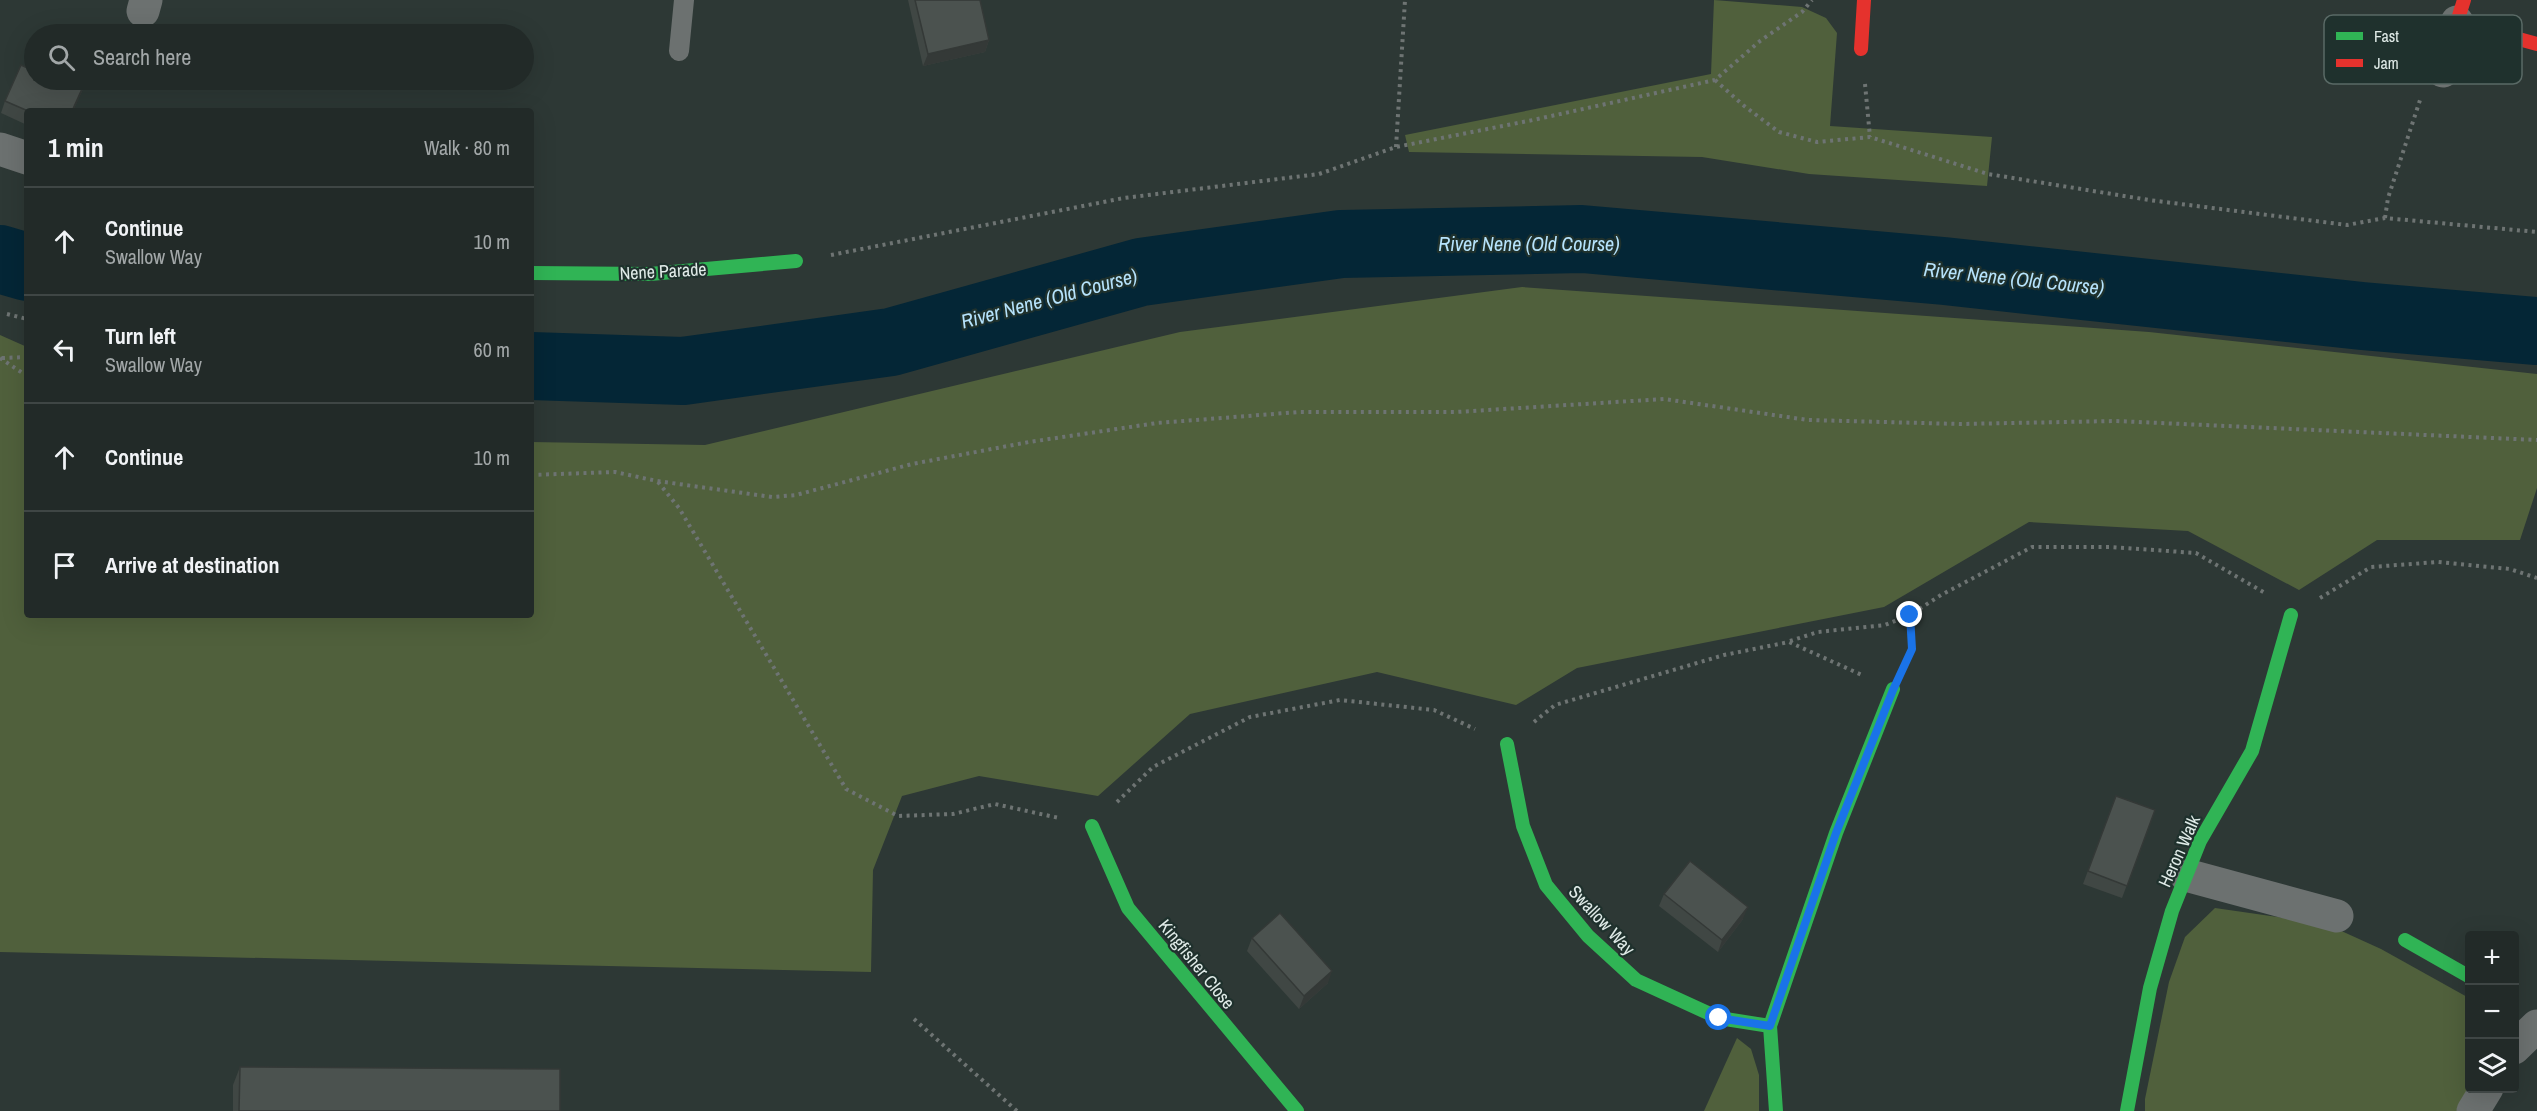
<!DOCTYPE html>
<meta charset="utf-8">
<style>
body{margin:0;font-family:"Archivo Narrow",sans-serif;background:#2e3634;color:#f1f3f6}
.controls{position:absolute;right:18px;bottom:18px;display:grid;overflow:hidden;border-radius:6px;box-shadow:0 6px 24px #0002}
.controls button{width:54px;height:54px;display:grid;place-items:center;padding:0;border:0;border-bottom:2px solid #3f4645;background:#222a28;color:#f1f3f6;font:30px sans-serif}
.stop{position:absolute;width:18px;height:18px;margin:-14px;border:4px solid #1a73e8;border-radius:50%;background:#fff}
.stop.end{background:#1a73e8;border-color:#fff;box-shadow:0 2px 6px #0008}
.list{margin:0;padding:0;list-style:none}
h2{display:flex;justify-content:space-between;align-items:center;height:78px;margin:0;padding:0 24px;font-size:26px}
h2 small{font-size:20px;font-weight:400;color:#a2a7a8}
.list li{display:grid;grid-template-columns:39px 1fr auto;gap:18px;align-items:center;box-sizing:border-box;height:108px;padding:0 24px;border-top:2px solid #3f4645}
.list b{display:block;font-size:22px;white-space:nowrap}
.list p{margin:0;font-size:20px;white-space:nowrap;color:#a2a7a8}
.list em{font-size:20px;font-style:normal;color:#a2a7a8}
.icon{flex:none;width:33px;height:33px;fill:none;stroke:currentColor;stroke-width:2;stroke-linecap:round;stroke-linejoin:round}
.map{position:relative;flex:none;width:2537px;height:1111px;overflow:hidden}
.search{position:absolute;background:#222a28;box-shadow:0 6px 24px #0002;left:24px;top:24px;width:510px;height:66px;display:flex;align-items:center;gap:15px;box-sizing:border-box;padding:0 21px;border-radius:33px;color:#a2a7a8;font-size:22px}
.panel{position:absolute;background:#222a28;box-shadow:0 6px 24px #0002;left:24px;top:108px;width:510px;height:510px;border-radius:6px}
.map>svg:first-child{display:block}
.green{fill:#50603c}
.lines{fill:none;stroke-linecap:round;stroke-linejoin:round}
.river{stroke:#042636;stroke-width:68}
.path{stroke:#6e7473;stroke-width:4;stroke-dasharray:3 4.5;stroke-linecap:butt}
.lane{stroke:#6c7170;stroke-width:20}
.street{stroke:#6c7170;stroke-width:33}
.fast{stroke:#30b455;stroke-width:14}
.jam{stroke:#e5322d;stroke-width:14}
.wall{fill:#404744}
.shaded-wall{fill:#343937}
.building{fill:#4b524f;stroke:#343937;stroke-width:1.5}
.route{stroke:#1a73e8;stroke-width:8}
.labels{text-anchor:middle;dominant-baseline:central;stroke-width:4.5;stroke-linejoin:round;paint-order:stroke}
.street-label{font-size:18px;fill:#e0ebe8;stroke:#1f312d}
.water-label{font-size:20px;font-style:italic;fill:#b6e3fc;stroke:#1f312d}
.key{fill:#1f312d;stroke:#596965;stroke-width:1.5}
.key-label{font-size:16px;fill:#e0ebe8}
</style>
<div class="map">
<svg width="2537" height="1111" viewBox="0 0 2537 1111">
<rect width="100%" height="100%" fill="#2d3835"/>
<g class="green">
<path d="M1714 0 1802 7 1826 18 1837 33 1830 126 1992 137 1987 186 1809 174 1702 157 1409 152 1405 135 1711 74Z"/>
<path d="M1522 287 2149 332 2537 374V488L2520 540H2377L2299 590 2188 531 2029 522 1884 607 1577 668 1516 705 1377 672 1190 714 1098 796 979 776 902 796 873 870 871 972 0 952V335L27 347V615H531V442L705 445 1180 332Z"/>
<path d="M2215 908 2326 924 2381 949 2469 998 2470 1088 2457 1111H2145V1099L2169 982 2185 937Z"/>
<path d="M1737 1038 1751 1049 1759 1075V1111H1704Z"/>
</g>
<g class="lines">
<g class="river">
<path d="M0 259 27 267"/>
<path d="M531 366 683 371 891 342 1141 272 1341 244 1582 239 1944 271 2362 316 2537 331"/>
</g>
<g class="path">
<path d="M1715 80 1743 105 1779 132 1817 142 1870 137 1988 174 2149 200 2347 225 2385 218 2537 232"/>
<path d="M1865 84 1870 137"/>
<path d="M1396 147 1405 0"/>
<path d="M2385 218 2388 198 2421 97"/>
<path d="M831 255 1124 198 1319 174 1396 147 1533 120 1715 80 1760 41 1802 12 1812 0"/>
<path d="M7 314 27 319"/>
<path d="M0 358 27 376"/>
<path d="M2 358 27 357"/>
<path d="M531 475 615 472 657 481 772 497 796 495 912 464 1029 442 1157 423 1299 412H1456L1664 399 1808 420 1960 424 2116 421 2537 440"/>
<path d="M658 482 679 508 846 789 898 816 953 814 995 804 1059 818"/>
<path d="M2320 598 2371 567 2438 562 2510 569 2537 578"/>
<path d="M1790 641 1818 632 1885 625 1910 615 1941 595 2032 547H2111L2196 553 2265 593"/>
<path d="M1908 657 1912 649 1910 615"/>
<path d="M1534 722 1555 705 1724 655 1789 642 1862 675"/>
<path d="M1117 802 1153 767 1250 717 1340 700 1434 710 1475 729"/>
<path d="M914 1019 1017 1111"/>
</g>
<path class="lane" d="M679 51 684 0"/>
<g class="street">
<path d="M143 11 146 0"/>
<path d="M2443 71 2457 22"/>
<path d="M0 149 27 158"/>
<path d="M2186 875 2337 916"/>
<path d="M2514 1048 2537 1026"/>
<path d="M2473 1111 2487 1088"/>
</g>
<g class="fast">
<path d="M531 273 650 274 796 261"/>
<path d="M1507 744 1523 826 1546 885 1588 936 1636 980 1719 1018 1770 1026"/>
<path d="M1092 826 1128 908 1297 1111"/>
<path d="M2405 940 2470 977"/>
<path d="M1776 1111 1770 1026 1836 833 1893 689"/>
<path d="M2127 1111 2150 988 2172 911 2200 841 2252 751 2291 615"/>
</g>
<g class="jam">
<path d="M2464 0 2457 22 2537 44"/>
<path d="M1861 49 1864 0"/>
</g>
</g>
<g class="wall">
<path d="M908 0H980L989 40 985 52 923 66Z"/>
<path d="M34 80H87L73 111H27V125L1 113 5 101Z"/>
<path d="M2116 796 2155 810 2122 898 2083 884Z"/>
<path d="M1664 894 1743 919 1718 952 1659 906Z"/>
<path d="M1252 938 1328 983 1299 1009 1247 951Z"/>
<path d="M240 1067 560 1111H233V1085Z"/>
</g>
<g class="shaded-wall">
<path d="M989 40 985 52 923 66 928 54Z"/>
<path d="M86 80H87L73 111H72Z"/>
<path d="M1748 907 1743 919 1718 952 1722 940Z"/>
<path d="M1332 971 1328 983 1299 1009 1304 996Z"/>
</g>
<g class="building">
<path d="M915 0H980L989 40 928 54Z"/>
<path d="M21 65 34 71V80H86L72 111H28L5 101Z"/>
<path d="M2116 796 2155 810 2127 886 2088 871Z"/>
<path d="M1690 861 1748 907 1722 940 1664 894Z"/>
<path d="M1280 913 1332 971 1304 996 1252 938Z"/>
<path d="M240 1067 560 1069V1111H239Z"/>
</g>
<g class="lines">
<path class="route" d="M1719 1018 1770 1026 1836 833 1893 690 1912 649 1910 615"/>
</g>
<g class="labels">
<g class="street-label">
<text transform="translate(663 271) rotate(-3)">Nene Parade</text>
<text transform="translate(2179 851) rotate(-66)">Heron Walk</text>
<text transform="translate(1602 920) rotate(47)">Swallow Way</text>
<text transform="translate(1197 964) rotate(51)">Kingfisher Close</text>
</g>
<g class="water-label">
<text x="1529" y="243">River Nene (Old Course)</text>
<text transform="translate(2014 278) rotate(6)">River Nene (Old Course)</text>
<text transform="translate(1049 298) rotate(-15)">River Nene (Old Course)</text>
</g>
</g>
<rect x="2324" y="15" width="198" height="69" rx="9" class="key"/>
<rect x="2336" y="32" width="27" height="8" fill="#30b455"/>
<rect x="2336" y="59" width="27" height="8" fill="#e5322d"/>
<g class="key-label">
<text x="2374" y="42">Fast</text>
<text x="2374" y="69">Jam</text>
</g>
</svg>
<div class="controls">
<button>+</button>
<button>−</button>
<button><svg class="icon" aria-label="layers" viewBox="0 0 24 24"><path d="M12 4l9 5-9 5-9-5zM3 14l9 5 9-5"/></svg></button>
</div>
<div class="stop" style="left:1719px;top:1018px"></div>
<div class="stop end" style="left:1910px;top:615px"></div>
<div class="search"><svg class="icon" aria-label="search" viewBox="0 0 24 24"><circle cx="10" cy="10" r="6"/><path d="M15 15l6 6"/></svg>Search here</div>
<section class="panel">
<h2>1 min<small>Walk · 80 m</small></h2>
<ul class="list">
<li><svg class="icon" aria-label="ahead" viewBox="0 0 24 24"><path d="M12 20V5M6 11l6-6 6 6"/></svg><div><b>Continue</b><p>Swallow Way</p></div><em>10 m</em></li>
<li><svg class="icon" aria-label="left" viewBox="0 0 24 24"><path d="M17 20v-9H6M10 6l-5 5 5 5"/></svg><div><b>Turn left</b><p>Swallow Way</p></div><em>60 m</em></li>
<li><svg class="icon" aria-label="ahead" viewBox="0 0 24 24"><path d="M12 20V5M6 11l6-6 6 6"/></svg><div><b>Continue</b></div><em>10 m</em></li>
<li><svg class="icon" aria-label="arrive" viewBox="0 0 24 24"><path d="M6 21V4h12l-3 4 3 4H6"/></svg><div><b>Arrive at destination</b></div></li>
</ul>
</section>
</div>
